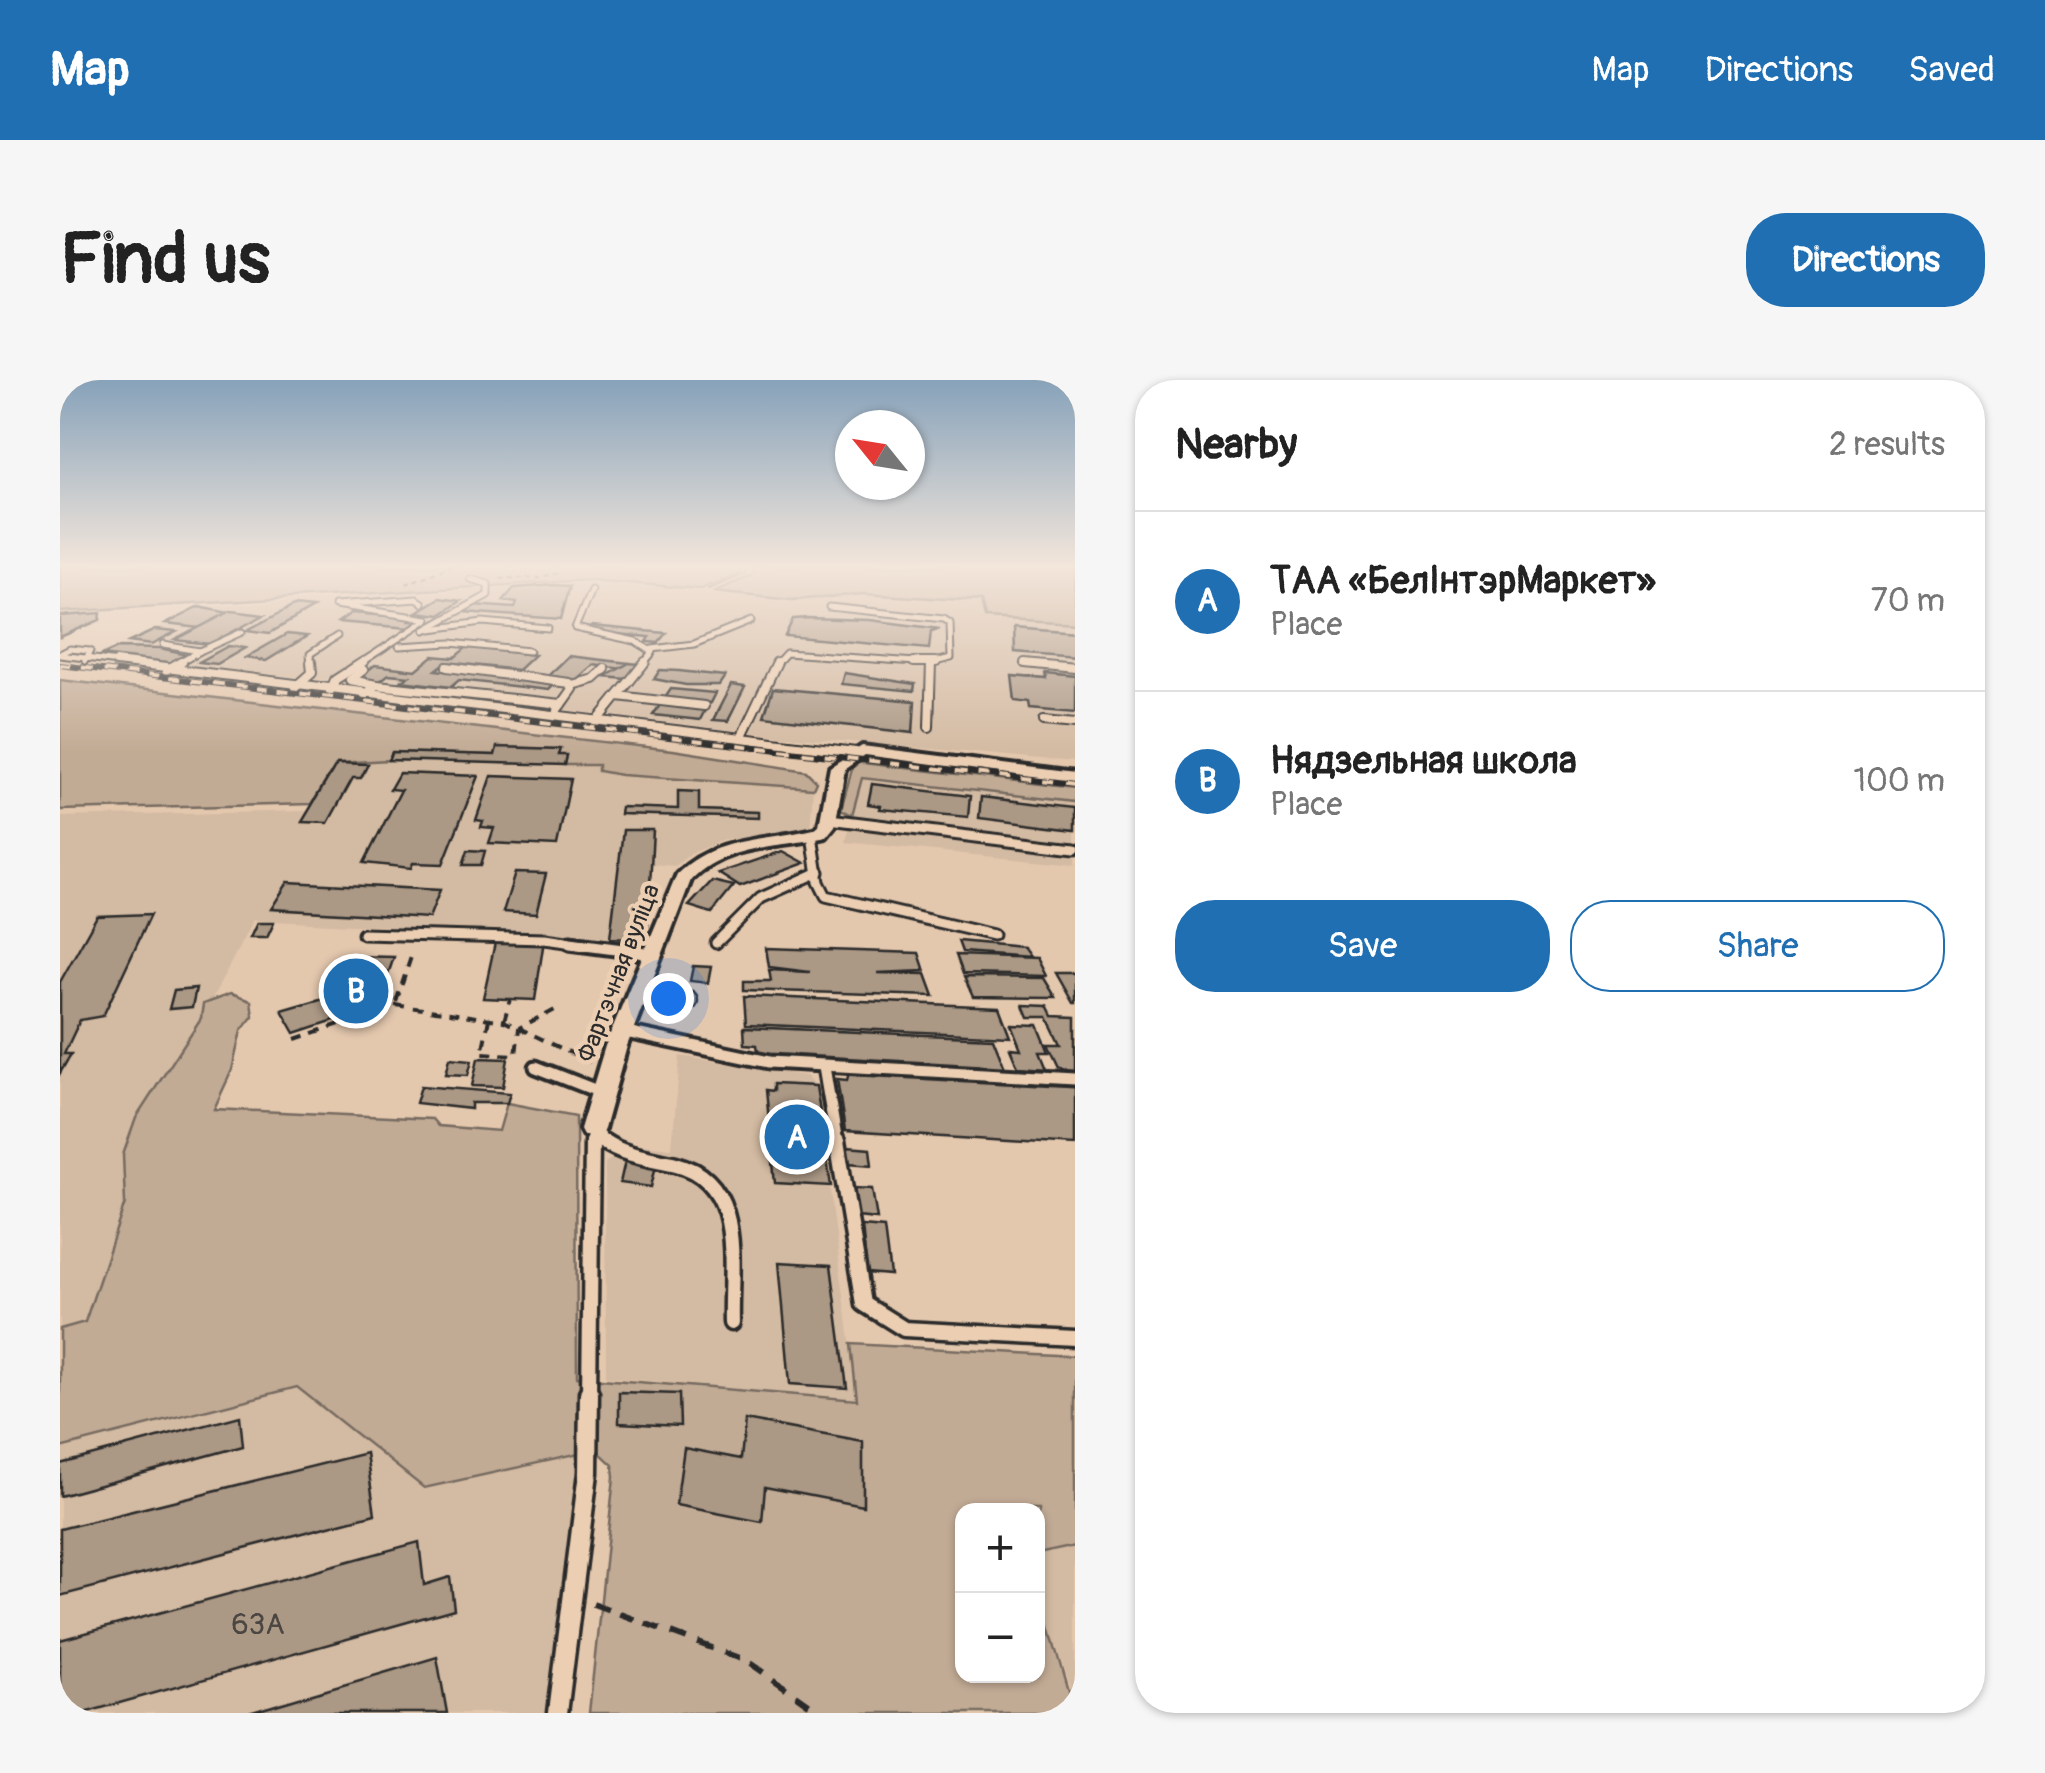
<!DOCTYPE html>
<meta charset="utf-8">
<style>
body{margin:0;font-family:Pangolin,sans-serif;background:#f6f6f6;color:#222}
.controls{position:absolute;right:30px;bottom:30px;display:grid;overflow:hidden;border-radius:20px;box-shadow:0 2px 8px #0004}
.controls button{width:90px;height:90px;display:grid;place-items:center;padding:0;border:0;border-bottom:2px solid #e0e0e0;background:#fff;color:#222;font:50px sans-serif}
.compass{position:absolute;left:775px;top:30px;width:90px;height:90px;border-radius:50%;background:#fff;box-shadow:0 2px 8px #0004;rotate:300deg}
.you{position:absolute;left:608px;top:618px;width:35px;height:35px;margin:-25px;border:8px solid #fff;border-radius:50%;background:#1a73e8;box-shadow:0 0 0 15px #1a73e833}
.badge{display:grid;place-items:center;width:65px;height:65px;border-radius:50%;background:#1f6fb2;color:#fff;font-size:32px;font-weight:700}
.pin{position:absolute;translate:-50% -50%;border:5px solid #fff;box-shadow:0 2px 10px #0006}
.list{margin:0;padding:0;list-style:none}
h2{display:flex;justify-content:space-between;align-items:center;height:130px;margin:0;padding:0 40px;font-size:42px}
h2 small{font-size:32px;font-weight:400;color:#767676}
.list li{display:grid;grid-template-columns:65px 1fr auto;gap:30px;align-items:center;box-sizing:border-box;height:180px;padding:0 40px;border-top:2px solid #e0e0e0}
.list b{display:block;font-size:38px;white-space:nowrap}
.list p{margin:0;font-size:32px;white-space:nowrap;color:#767676}
.list em{font-size:32px;font-style:normal;color:#767676}
.actions{display:flex;gap:20px;padding:30px 40px}
.actions a{flex:1;padding:22px 0;border:2px solid #1f6fb2;border-radius:40px;text-align:center;font-size:35px;color:#1f6fb2}
.actions .main{background:#1f6fb2;color:#fff}
.map{position:relative;flex:none;width:1015px;height:1333px;overflow:hidden;border-radius:40px}
header{display:flex;align-items:center;gap:60px;box-sizing:border-box;height:140px;padding:0 50px;background:#1f6fb2;color:#fff}
header strong{font-size:48px}
nav{display:flex;gap:55px;margin-inline-start:auto;font-size:35px}
.intro{display:flex;align-items:center;justify-content:space-between;box-sizing:border-box;height:240px;padding:0 60px}
h1{margin:0;font-size:70px}
.button{padding:25px 45px;border-radius:40px;background:#1f6fb2;color:#fff;font-size:35px;font-weight:700}
main{display:flex;gap:60px;padding:0 60px}
aside{flex:1;background:#fff;border-radius:40px;box-shadow:0 2px 8px #0004}
.map>svg:first-child{display:block}
.built{fill:#d3baa2}
.green{fill:#c2ab95;stroke:#766b60;stroke-width:2.5}
.lines{fill:none;stroke-linecap:round;stroke-linejoin:round}
.stream{stroke:#6b6258;stroke-width:2.5}
.building{fill:#ab9885;stroke:#2b2b2b;stroke-width:2.5}
.lane-far5-casing{stroke:#2b2b2b;stroke-width:9}
.lane-far4-casing{stroke:#2b2b2b;stroke-width:12}
.lane-far3-casing{stroke:#2b2b2b;stroke-width:15}
.lane-far2-casing{stroke:#2b2b2b;stroke-width:19}
.lane-far1-casing{stroke:#2b2b2b;stroke-width:21}
.lane-casing{stroke:#2b2b2b;stroke-width:25}
.street-casing{stroke:#2b2b2b;stroke-width:8}
.path-far2{stroke:#2b2b2b;stroke-width:2.5;stroke-dasharray:5 4;stroke-linecap:butt}
.path-far1{stroke:#2b2b2b;stroke-width:4;stroke-dasharray:10 8;stroke-linecap:butt}
.path{stroke:#2b2b2b;stroke-width:6;stroke-dasharray:16 12;stroke-linecap:butt}
.lane-far5{stroke:#eccfb3;stroke-width:5}
.lane-far4{stroke:#eccfb3;stroke-width:8}
.lane-far3{stroke:#eccfb3;stroke-width:9}
.lane-far2{stroke:#eccfb3;stroke-width:11}
.lane-far1{stroke:#eccfb3;stroke-width:14}
.lane{stroke:#eccfb3;stroke-width:18}
.street{fill:#eccfb3;fill-rule:evenodd}
.rail-casing{stroke:#2b2b2b;stroke-width:6}
.rail{stroke:#eccfb3;stroke-width:4;stroke-dasharray:11;stroke-linecap:butt}
.labels{text-anchor:middle;dominant-baseline:central;stroke-width:9;stroke-linejoin:round;paint-order:stroke}
.far-street-label{font-size:25px;fill:#2b2b2b;stroke:#eccfb3}
.near-number-label{font-size:30px;fill:#4b4642}
</style>
<header>
<strong>Map</strong>
<nav><a>Map</a><a>Directions</a><a>Saved</a></nav>
</header>
<div class="intro"><h1>Find us</h1><a class="button">Directions</a></div>
<main>
<div class="map">
<svg width="1015" height="1333" viewBox="0 0 1015 1333">
<rect width="100%" height="100%" fill="#e4c8ae"/>
<filter id="ink" filterUnits="userSpaceOnUse"><feTurbulence type="fractalNoise" baseFrequency=".01" numOctaves="2"/><feDisplacementMap in="SourceGraphic" scale="20" xChannelSelector="R" yChannelSelector="G"/><feConvolveMatrix kernelMatrix="1 2 1 2 8 2 1 2 1" color-interpolation-filters="sRGB"/></filter>
<g filter="url(#ink)">
<g class="built">
<path d="M541 202 732 220 804 214 922 221 926 238 1015 243V382L703 354 279 302 359 249 349 248 265 300 42 276 139 227Z"/>
<path d="M437 367 501 369 507 375 539 386V391L561 395 753 408 750 450 664 460 630 474 615 486 591 484 587 560 193 540 97 726 95 922 0 949V437L248 431 277 383 328 380 332 372 434 375Z"/>
<path d="M801 398 1015 422V485L786 462Z"/>
<path d="M620 676 746 696 756 706 798 1020 546 997 545 783 574 764 612 768Z"/>
<path d="M237 1007 364 1108 527 1069 498 1333H0V1068Z"/>
<path d="M1015 1166V1322L978 1204V1175Z"/>
</g>
<g class="green">
<path d="M0 185H682L679 194 640 209 530 200 0 232Z"/>
<path d="M695 185H1015V243L925 238 921 221 804 214 732 220 653 212 691 196Z"/>
<path d="M0 300 613 370 746 391 756 401 753 408 561 395 538 391V385H505L507 376 499 375 500 369 438 367 435 375 333 372 328 380 277 383 252 424 0 430Z"/>
<path d="M794 382 1015 408V422L802 398 792 435 781 429Z"/>
<path d="M170 614 191 621 193 636 181 651 172 690 154 729 372 739 378 746 439 751 447 723 516 736 517 997 797 1020 791 964 1015 976V1166L978 1174V1130H902V1296H978V1204L1015 1333H529L554 1097 553 1085 537 1070 364 1108 237 1007 0 1068V949L25 942 65 823 63 775 76 738 141 638 143 624Z"/>
</g>
<g class="lines">
<path class="stream" d="M648 209 685 194 688 185"/>
</g>
<g class="building">
<path d="M494 205 510 206 501 239 403 232 412 225 455 228 457 223 443 221 454 208Z"/>
<path d="M380 218 401 221 380 235 357 232Z"/>
<path d="M234 226 253 228 210 253 187 250Z"/>
<path d="M139 227 169 233 140 248 105 244Z"/>
<path d="M171 231 204 235 150 264 115 260Z"/>
<path d="M41 233 40 240 0 257V236Z"/>
<path d="M291 233 354 238 350 241H357L349 248 278 242Z"/>
<path d="M749 238 810 240 880 249 871 251 869 269 725 256 733 239Z"/>
<path d="M532 246 606 253 598 263 587 262 590 257 526 251Z"/>
<path d="M954 247 1015 252V277L955 272Z"/>
<path d="M95 250 116 252 91 265 69 262Z"/>
<path d="M227 254 247 256 206 281 185 278Z"/>
<path d="M168 266 185 268 157 284 139 282Z"/>
<path d="M407 267 474 275 458 290 386 282 376 290 494 304 488 310 399 300 391 307 341 301 349 296 329 294 316 304 293 301 315 285 356 290 373 276 394 278Z"/>
<path d="M57 268 99 269 128 275 113 284 42 275Z"/>
<path d="M508 276 569 283 563 289 533 285 516 300 491 297 489 294Z"/>
<path d="M569 283 579 284 566 299 545 297Z"/>
<path d="M600 290 619 291 665 296 659 305H626L594 299Z"/>
<path d="M784 293 855 304 854 311 781 304Z"/>
<path d="M985 293 1015 296V333L971 329 970 323 955 321 952 296 986 299Z"/>
<path d="M671 305 685 307 668 341 653 340Z"/>
<path d="M713 308 855 321 853 353 704 336Z"/>
<path d="M611 309 655 313 650 323 605 318Z"/>
<path d="M600 325 645 330 640 340 593 335Z"/>
<path d="M437 367 501 369 499 375H507L505 385 328 380 332 372 435 375Z"/>
<path d="M277 383 308 384 301 398H293L268 443 242 442Z"/>
<path d="M339 393 418 396 383 484 353 483 351 488 304 483 341 410 330 409Z"/>
<path d="M431 396 511 399 497 466 429 463 434 448 421 447 423 441 416 440Z"/>
<path d="M812 404 910 416 908 437 820 429 821 426 808 424Z"/>
<path d="M618 411 639 412V430L698 432V438L560 434 561 427 618 429Z"/>
<path d="M921 417 1015 428V450L919 438Z"/>
<path d="M563 450H593L587 560 550 558Z"/>
<path d="M408 470 425 471 421 485H403Z"/>
<path d="M723 471 745 483 680 507 658 493Z"/>
<path d="M455 493 486 494 476 534 443 532Z"/>
<path d="M652 501 674 506 652 533 629 526Z"/>
<path d="M228 502 380 510 369 538 211 529Z"/>
<path d="M91 534 43 636 20 640 4 674H11L0 693V602L37 536Z"/>
<path d="M197 543H214L207 558H190Z"/>
<path d="M436 558 484 560 475 620 423 618Z"/>
<path d="M898 561 962 567 969 577 902 572Z"/>
<path d="M706 568 859 573 865 591 817 593 866 594 874 616 684 610V601H711L709 590 750 592 709 587Z"/>
<path d="M896 575 977 578 986 596 903 594Z"/>
<path d="M291 576 334 577 319 621 308 629 235 653 222 630 260 619 282 603Z"/>
<path d="M633 586 651 587 648 603 630 601Z"/>
<path d="M996 593H1015V623H1013Z"/>
<path d="M904 597 984 598 996 618 913 617Z"/>
<path d="M136 608 132 627 109 629 114 610Z"/>
<circle cx="628" cy="621" r="10"/>
<path d="M684 616 939 627 950 656 686 644Z"/>
<path d="M963 625 988 626 993 636 1015 637V693L999 687 988 664H1001L988 637H968Z"/>
<path d="M951 644 978 645 989 672H980L987 689 958 687 950 668 961 669Z"/>
<path d="M684 647 933 658 945 688 699 677 697 665 685 664Z"/>
<path d="M390 678 412 680 408 695 386 694Z"/>
<path d="M418 678 448 679 443 707 412 706Z"/>
<path d="M789 693 1015 706V765L785 751 777 699 787 700Z"/>
<path d="M713 704 756 706 771 806 715 803 706 710 713 711Z"/>
<path d="M361 706 450 713 447 723H411V729L356 723Z"/>
<path d="M787 767 810 769 812 785 788 783Z"/>
<path d="M565 781 596 785 591 807 560 803Z"/>
<path d="M793 808 812 809 817 839 797 837Z"/>
<path d="M802 846 824 848 830 895 807 893Z"/>
<path d="M719 882 771 885 787 1008 730 1004Z"/>
<path d="M559 1012 619 1014 620 1046 559 1043Z"/>
<path d="M180 1036 183 1066 0 1116V1084Z"/>
<path d="M685 1040 803 1062V1126L705 1107 702 1142 616 1125 624 1068 681 1079Z"/>
<path d="M306 1073 315 1134 0 1216V1149Z"/>
<path d="M359 1162 364 1205 390 1197 394 1229 24 1333H0V1260Z"/>
<path d="M377 1277 387 1333H189Z"/>
</g>
<g class="lines">
<defs>
<g id="lane-far5">
<path d="M531 210 515 248 575 261 593 272 583 284"/>
<path d="M371 249 423 242 488 248"/>
<path d="M365 250 428 215V204L410 199"/>
<path d="M103 265 140 271 117 284"/>
<path d="M339 266 391 263 469 271"/>
<path d="M592 269 634 264 691 241"/>
<path d="M140 271 182 252"/>
<path d="M0 274 10 269 30 271 25 281"/>
<path d="M0 275 76 284"/>
<path d="M965 283 978 284"/>
<path d="M251 284 250 274 277 256"/>
<path d="M299 284 368 239 275 225 357 219 363 223"/>
<path d="M716 284 726 273 871 283 891 278 890 243 884 239 769 227"/>
</g>
<g id="lane-far4">
<path d="M56 282 796 372"/>
<path d="M854 282H876"/>
<path d="M965 283 1015 288"/>
<path d="M387 287 509 303 512 309 497 330"/>
<path d="M303 290 290 300 317 305 305 315"/>
<path d="M106 291 122 282"/>
<path d="M317 305 501 324"/>
<path d="M512 305 534 299 545 289"/>
<path d="M236 307 252 293 251 282"/>
<path d="M270 311 275 300 303 282"/>
<path d="M558 316 644 326"/>
<path d="M984 341 1015 344"/>
<path d="M536 343 585 282"/>
<path d="M869 347 871 283"/>
<path d="M681 358 717 282"/>
</g>
<g id="lane-far3">
<path d="M769 439 1015 469"/>
<path d="M752 455 759 502 766 516 933 555"/>
<path d="M303 554 484 559 528 565"/>
<path d="M656 563 701 518 759 492"/>
</g>
<g id="lane-far2">
<path d="M510 563 593 574"/>
<path d="M561 651 709 682 1015 699"/>
<path d="M476 687 540 712"/>
<path d="M764 687 777 764"/>
<path d="M532 749 546 764"/>
<path d="M532 764V749"/>
</g>
<g id="lane-far1">
<path d="M543 761C565 776 590 778 616 784 687 802 669 886 671 943"/>
<path d="M777 761 804 924 844 949 1015 958"/>
<path d="M529 1015 532 761"/>
</g>
<path id="lane" d="M498 1333 528 1093 529 1013"/>
<path id="street" d="M802 366 1015 393V403L805 375 785 389 775 446 766 457C719 468 667 463 631 500L567 666 544 749 541 755H523L520 749 545 666 617 494C655 456 705 461 754 449L759 445 770 387Z"/>
</defs>
<use href="#lane-far5" class="lane-far5-casing"/>
<use href="#lane-far4" class="lane-far4-casing"/>
<use href="#lane-far3" class="lane-far3-casing"/>
<use href="#lane-far2" class="lane-far2-casing"/>
<use href="#lane-far1" class="lane-far1-casing"/>
<use href="#lane" class="lane-casing"/>
<use href="#street" class="street-casing"/>
<g class="path-far2">
<path d="M440 198H482L498 193 497 185"/>
<path d="M346 204 394 185"/>
</g>
<g class="path-far1">
<path d="M335 625 444 641 530 682"/>
<path d="M429 639 422 673 456 675 459 648 497 628"/>
<path d="M444 641 450 619"/>
<path d="M236 659 335 625 353 571"/>
</g>
<path class="path" d="M533 1224 687 1281 762 1333"/>
<use href="#lane-far5" class="lane-far5"/>
<use href="#lane-far4" class="lane-far4"/>
<use href="#lane-far3" class="lane-far3"/>
<use href="#lane-far2" class="lane-far2"/>
<use href="#lane-far1" class="lane-far1"/>
<use href="#lane" class="lane"/>
<use href="#street" class="street"/>
<defs>
<path id="rail" d="M0 285 1015 405"/>
</defs>
<use href="#rail" class="rail-casing"/>
<use href="#rail" class="rail"/>
</g>
</g>
<linearGradient id="sky" x2="0" y2="1"><stop stop-color="#87a2ba"/><stop offset="0.5" stop-color="#f3e6db"/><stop offset="1" stop-color="#f3e6db" stop-opacity="0"/></linearGradient>
<rect width="1015" height="372" fill="url(#sky)"/>
<g class="labels">
<g class="far-street-label">
<text transform="translate(559 593) rotate(-69)">Фартэчная вуліца</text>
</g>
<g class="near-number-label">
<text x="198" y="1244">63А</text>
</g>
</g>
</svg>
<div class="controls">
<button>+</button>
<button>−</button>
</div>
<svg class="compass" viewBox="-18 -18 36 36"><path d="M0-13l5 13h-10z" fill="#e53935"/><path d="M0 13l5-13h-10z" fill="#767676"/></svg>
<div class="you"></div>
<div class="pin badge" style="left:737px;top:757px">A</div>
<div class="pin badge" style="left:296px;top:611px">B</div>
</div>
<aside>
<h2>Nearby<small>2 results</small></h2>
<ul class="list">
<li><span class="badge">A</span><div><b>ТАА «БелІнтэрМаркет»</b><p>Place</p></div><em>70 m</em></li>
<li><span class="badge">B</span><div><b>Нядзельная школа</b><p>Place</p></div><em>100 m</em></li>
</ul>
<div class="actions"><a class="main">Save</a><a>Share</a></div>
</aside>
</main>
